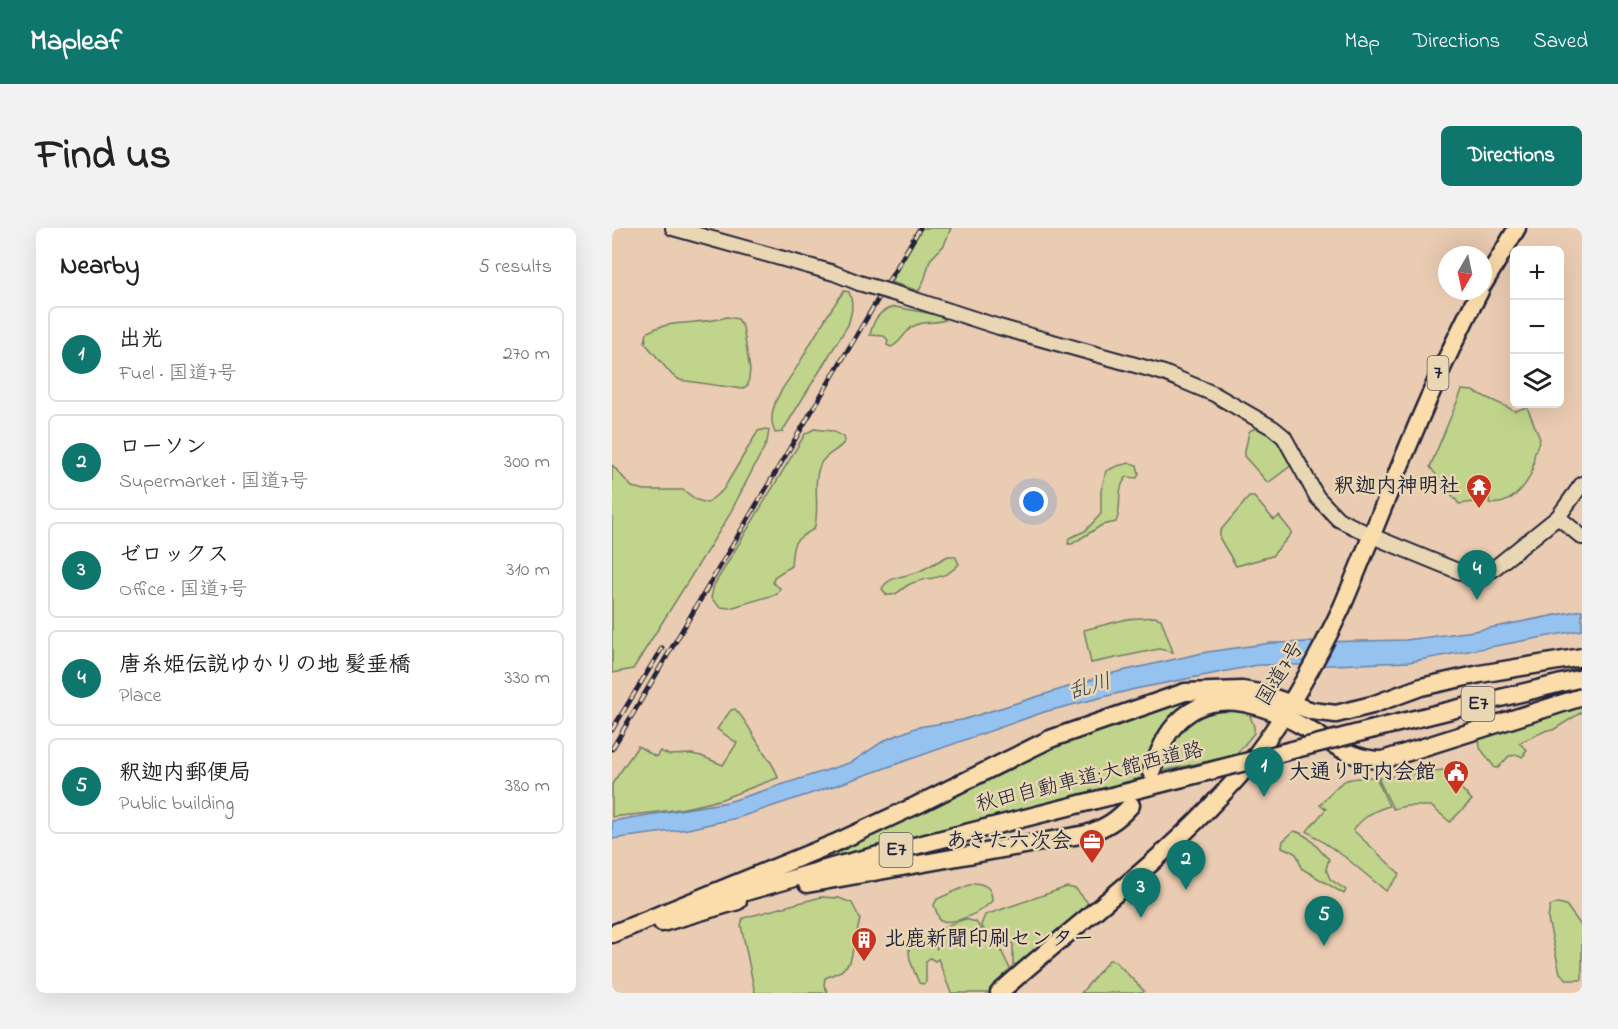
<!DOCTYPE html>
<meta charset="utf-8">
<style>
body{margin:0;font-family:"Indie Flower","Klee One",sans-serif;background:#f2f2f2;color:#202124}
.controls{position:absolute;right:18px;top:18px;display:grid;overflow:hidden;border-radius:9px;box-shadow:0 6px 24px #0002}
.controls button{width:54px;height:54px;display:grid;place-items:center;padding:0;border:0;border-bottom:2px solid #e0e0e0;background:#fff;color:#202124;font:30px sans-serif}
.compass{position:absolute;left:826px;top:18px;width:54px;height:54px;border-radius:50%;background:#fff;box-shadow:0 6px 24px #0002;rotate:189deg}
.you{position:absolute;left:422px;top:274px;width:21px;height:21px;margin:-15px;border:4px solid #fff;border-radius:50%;background:#1a73e8;box-shadow:0 0 0 9px #1a73e833}
.badge{display:grid;place-items:center;width:39px;height:39px;border-radius:50%;background:#0f766e;color:#fff;font-size:20px;font-weight:700}
.pin{position:absolute;translate:-50% -50px;filter:drop-shadow(0 2px 3px #0008)}
.pin::after{content:'';position:absolute;top:32px;width:21px;height:18px;background:inherit;clip-path:polygon(0 0,100% 0,50% 100%)}
.list{margin:0;padding:0;list-style:none}
h2{display:flex;justify-content:space-between;align-items:center;height:78px;margin:0;padding:0 24px;font-size:26px}
h2 small{font-size:20px;font-weight:400;color:#757577}
.list li{display:grid;grid-template-columns:39px 1fr auto;gap:18px;align-items:center;box-sizing:border-box;height:96px;margin:0 12px 12px;padding:0 12px;border:2px solid #e0e0e0;border-radius:9px}
.list b{display:block;font-size:22px;white-space:nowrap}
.list p{margin:0;font-size:20px;white-space:nowrap;color:#757577}
.list em{font-size:20px;font-style:normal;color:#757577}
.icon{flex:none;width:33px;height:33px;fill:none;stroke:currentColor;stroke-width:2;stroke-linecap:round;stroke-linejoin:round}
.map{position:relative;flex:none;width:970px;height:765px;overflow:hidden;border-radius:9px}
header{display:flex;align-items:center;gap:36px;box-sizing:border-box;height:84px;padding:0 30px;background:#0f766e;color:#fff}
header strong{font-size:28px}
nav{display:flex;gap:33px;margin-inline-start:auto;font-size:21px}
.intro{display:flex;align-items:center;justify-content:space-between;box-sizing:border-box;height:144px;padding:0 36px}
h1{margin:0;font-size:42px}
.button{padding:15px 27px;border-radius:9px;background:#0f766e;color:#fff;font-size:21px;font-weight:700}
main{display:flex;gap:36px;padding:0 36px}
aside{flex:1;background:#fff;border-radius:9px;box-shadow:0 6px 24px #0002}
.map>svg:first-child{display:block}
.green{fill:#c0d58b;stroke:#717c63;stroke-width:1.5}
.water{fill:#95c2ef;stroke:#6782a7;stroke-width:1.5}
.lines{fill:none;stroke-linecap:round;stroke-linejoin:round}
.secondary-casing{stroke:#22223b;stroke-width:18}
.highway-casing{stroke:#22223b;stroke-width:21}
.secondary{stroke:#e9d7b4;stroke-width:14}
.highway{stroke:#fbddab;stroke-width:16}
.rail-casing{stroke:#22223b;stroke-width:5}
.rail{stroke:#e9d7b4;stroke-width:3;stroke-dasharray:9;stroke-linecap:butt}
.secondary-bridge-casing{stroke:#22223b;stroke-width:18;stroke-linecap:butt}
.highway-bridge-casing{stroke:#22223b;stroke-width:21;stroke-linecap:butt}
.secondary-bridge{stroke:#e9d7b4;stroke-width:14}
.highway-bridge{stroke:#fbddab;stroke-width:16}
.labels{text-anchor:middle;dominant-baseline:central;stroke-width:5;stroke-linejoin:round;paint-order:stroke}
.shield{fill:#e9d7b4;stroke:#5e585f;stroke-width:1.5}
.shield-label{font-size:20px;font-weight:bold;fill:#22223b}
.poi-label{font-size:21px;font-weight:bold;fill:#22223b;stroke:#e9d7b4;text-anchor:end}
.street-label{font-size:21px;fill:#22223b;stroke:#e9d7b4}
.water-label{font-size:22px;font-style:italic;fill:#39425f;stroke:#e9d7b4}
</style>
<header>
<strong>Mapleaf</strong>
<nav><a>Map</a><a>Directions</a><a>Saved</a></nav>
</header>
<div class="intro"><h1>Find us</h1><a class="button">Directions</a></div>
<main>
<aside>
<h2>Nearby<small>5 results</small></h2>
<ul class="list">
<li><span class="badge">1</span><div><b>出光</b><p>Fuel · 国道7号</p></div><em>270 m</em></li>
<li><span class="badge">2</span><div><b>ローソン</b><p>Supermarket · 国道7号</p></div><em>300 m</em></li>
<li><span class="badge">3</span><div><b>ゼロックス</b><p>Office · 国道7号</p></div><em>310 m</em></li>
<li><span class="badge">4</span><div><b>唐糸姫伝説ゆかりの地 髪垂橋</b><p>Place</p></div><em>330 m</em></li>
<li><span class="badge">5</span><div><b>釈迦内郵便局</b><p>Public building</p></div><em>380 m</em></li>
</ul>
</aside>
<div class="map">
<svg width="970" height="765" viewBox="0 0 970 765">
<rect width="100%" height="100%" fill="#eaccb2"/>
<filter id="ink" filterUnits="userSpaceOnUse"><feTurbulence type="fractalNoise" baseFrequency=".0167" numOctaves="2"/><feDisplacementMap in="SourceGraphic" scale="12" xChannelSelector="R" yChannelSelector="G"/><feConvolveMatrix kernelMatrix="1 2 1 2 8 2 1 2 1" color-interpolation-filters="sRGB"/></filter>
<g filter="url(#ink)">
<g class="green">
<path d="M310 0H339L332 17 318 32 313 50 307 63 279 54Z"/>
<path d="M232 63 237 64C242 76 240 84 236 97L170 204 163 205C160 198 159 190 161 182 165 164 179 150 188 134 202 109 215 86 232 63Z"/>
<path d="M283 79 327 87 333 92C322 96 311 92 300 99 292 105 288 116 279 119L275 117 276 112 272 108 258 107C261 92 268 81 283 79Z"/>
<path d="M115 89 126 91 131 99 138 142 136 157 130 161 68 152 60 147 33 115 35 105C54 91 91 97 115 89Z"/>
<path d="M850 162 861 163 903 183 915 179 928 211C926 217 923 223 922 229 921 234 922 239 920 243 914 260 896 279 877 275L879 258 864 257 861 274 847 276 818 239Z"/>
<path d="M647 200C665 205 673 221 681 236L656 255 632 228 637 204 639 202Z"/>
<path d="M154 201 157 202 155 214 115 291 21 441 0 445V237L20 259 33 262H71L85 272 95 275 111 262 146 203Z"/>
<path d="M202 201 220 203 232 209 233 213C227 223 214 225 209 235 199 255 209 281 202 301 180 314 181 312 179 338L162 349 161 355 168 360 165 366 118 380 108 379 99 370 102 357 193 206Z"/>
<path d="M518 235 525 237 527 246 525 250 515 249C503 261 511 279 504 294L490 297 460 316H456L457 310 473 303 489 286V263L494 243 505 238Z"/>
<path d="M637 269H642L662 292 667 288 679 303V306L660 328 624 338 608 311V303Z"/>
<path d="M336 328H343L347 336C332 353 318 348 300 355 290 359 287 368 275 367L270 361C276 347 297 349 310 342 318 338 327 333 336 328Z"/>
<path d="M542 389 549 391 561 424 547 421 479 435 472 402 515 391Z"/>
<path d="M585 470V474C563 494 530 517 529 550L209 633 207 631 209 628 437 520 562 474Z"/>
<path d="M970 476V484L941 502H935L907 515 915 522 912 525 913 526 910 529 907 527 897 528 886 540H883L868 520 867 510Z"/>
<path d="M123 481C135 493 141 508 150 521 156 531 164 539 166 550 147 556 129 564 110 571 75 582 37 585 0 589V556L26 518 44 529 48 523 57 527 80 526 89 528 111 537 125 515 105 501 119 482Z"/>
<path d="M624 481 637 485 642 499V505L624 527 546 544C564 504 576 482 624 481Z"/>
<path d="M831 542 860 572 838 594 819 578H794L781 581 766 550Z"/>
<path d="M764 549 777 578C760 583 752 589 741 602L788 646 774 663 733 629 695 603 714 581 708 577C732 551 728 550 764 549Z"/>
<path d="M682 603C699 607 704 620 717 631L714 641 718 651 734 662 732 666 689 640C685 623 685 626 670 619L671 613Z"/>
<path d="M362 655C374 656 380 660 380 673 368 685 345 696 328 693L322 677 325 671Z"/>
<path d="M455 659 464 661 476 675 455 696 407 735 401 737V716C389 706 383 720 369 697L373 687Z"/>
<path d="M209 669 227 670 240 675 248 691 238 734 229 743 213 750 212 757 216 765H143L129 697 131 690Z"/>
<path d="M946 675 954 677 970 699V752H956L948 745 936 691 938 678Z"/>
<path d="M353 691 364 694 377 712 386 716 400 745 376 765H339L326 731 323 733 318 730 314 733V754L311 756 307 755C302 741 293 728 299 713 311 710 318 711 325 721 322 698 334 698 353 691Z"/>
<path d="M497 732 503 733 532 763 531 765H469Z"/>
</g>
<path class="water" d="M970 382V402L797 434 721 437H646L523 461 432 484 228 556 125 590 76 601 0 611V593L116 574 240 534 273 512 306 499 350 492 501 445 595 424 659 415 794 412 862 403Z"/>
<g class="lines">
<defs>
<g id="secondary">
<path d="M61 0 222 45 247 55"/>
<path d="M288 67 387 99 552 145 602 166 661 200 672 209 705 269 726 291 760 308 853 346 861 347 880 342 946 289 970 256"/>
<path d="M946 289 970 309"/>
</g>
<g id="highway">
<path d="M871 57 905 0"/>
<path d="M762 501 970 450"/>
<path d="M539 544C545 530 550 514 559 502 595 455 649 475 692 499 720 514 737 532 771 532L970 469"/>
<path d="M195 656 474 606C493 600 506 592 519 577"/>
<path d="M113 670 227 637 571 550"/>
<path d="M50 695 126 673"/>
<path d="M0 706 223 615 305 577 438 511 573 464 630 462 648 465 700 483 724 486 760 477 809 459 868 446 970 429"/>
<path d="M387 765C456 702 533 647 598 579 609 567 622 555 632 542 672 493 703 436 730 379 775 273 814 165 868 63"/>
</g>
</defs>
<use href="#secondary" class="secondary-casing"/>
<use href="#highway" class="highway-casing"/>
<use href="#secondary" class="secondary"/>
<use href="#highway" class="highway"/>
<defs>
<g id="rail">
<path d="M0 502 50 420"/>
<path d="M0 521 308 0"/>
</g>
</defs>
<use href="#rail" class="rail-casing"/>
<use href="#rail" class="rail"/>
<defs>
<path id="secondary-bridge" d="M247 55 288 67"/>
<path id="highway-bridge" d="M571 550 762 501"/>
</defs>
<use href="#secondary-bridge" class="secondary-bridge-casing"/>
<use href="#highway-bridge" class="highway-bridge-casing"/>
<use href="#secondary-bridge" class="secondary-bridge"/>
<use href="#highway-bridge" class="highway-bridge"/>
</g>
</g>
<defs>
<symbol id="temple-pin" viewBox="-11 -11 22 30"><path d="M0 17L-7.5 6A9.5 9.5 0 1 1 7.5 6Z" fill="#c8321e" stroke="#e9d7b4"/><path d="M0-6L5-2H3V0L6.5 2.5H4V6H1.5V3h-3V6H-4V2.5H-6.5L-3 0V-2H-5Z" fill="#fff"/></symbol>
<symbol id="civic-pin" viewBox="-11 -11 22 30"><path d="M0 17L-7.5 6A9.5 9.5 0 1 1 7.5 6Z" fill="#c8321e" stroke="#e9d7b4"/><path d="M-.6-6.5H3V-4.5H.6V-3L4-1V1h2V6H-6V1h2V-1L-.6-3ZM-1.2 2.5V6h2.4V2.5Z" fill="#fff"/></symbol>
<symbol id="office-pin" viewBox="-11 -11 22 30"><path d="M0 17L-7.5 6A9.5 9.5 0 1 1 7.5 6Z" fill="#c8321e" stroke="#e9d7b4"/><path d="M-6-3h4V-5.5h4V-3h4V5H-6ZM-1-4.5V-3h2v-1.5ZM-6 0V1H6V0Z" fill="#fff"/></symbol>
<symbol id="building-pin" viewBox="-11 -11 22 30"><path d="M0 17L-7.5 6A9.5 9.5 0 1 1 7.5 6Z" fill="#c8321e" stroke="#e9d7b4"/><path d="M-4-6H4V6H1V3H-1V6H-4ZM-2.5-4.3h1.7v1.8h-1.7ZM.8-4.3h1.7v1.8H.8ZM-2.5-1h1.7V.8h-1.7ZM.8-1h1.7V.8H.8Z" fill="#fff"/></symbol>
</defs>
<g fill-rule="evenodd">
<use href="#temple-pin" x="852" y="244" width="30" height="40"/>
<use href="#civic-pin" x="829" y="530" width="30" height="40"/>
<use href="#office-pin" x="465" y="599" width="30" height="40"/>
<use href="#building-pin" x="237" y="697" width="30" height="40"/>
</g>
<g class="labels">
<g class="shield">
<rect x="815.5" y="128" width="21" height="34" rx="4.5"/>
<rect x="849.5" y="459" width="33" height="34" rx="4.5"/>
<rect x="267.5" y="605" width="33" height="34" rx="4.5"/>
</g>
<g class="shield-label">
<text x="826" y="145">7</text>
<text x="866" y="476">E7</text>
<text x="284" y="622">E7</text>
</g>
<g class="poi-label">
<text x="848" y="259">釈迦内神明社</text>
<text x="824" y="545">大通り町内会館</text>
<text x="460" y="614">あきた六次会</text>
<text x="272" y="712" text-anchor="start">北鹿新聞印刷センター</text>
</g>
<g class="street-label">
<text transform="translate(669 446) rotate(-59)">国道7号</text>
<text transform="translate(478 550) rotate(-14)">秋田自動車道;大館西道路</text>
</g>
<g class="water-label">
<text transform="translate(478 460) rotate(-16)">乱川</text>
</g>
</g>
</svg>
<div class="controls">
<button>+</button>
<button>−</button>
<button><svg class="icon" aria-label="layers" viewBox="0 0 24 24"><path d="M12 4l9 5-9 5-9-5zM3 14l9 5 9-5"/></svg></button>
</div>
<svg class="compass" viewBox="-18 -18 36 36"><path d="M0-13l5 13h-10z" fill="#e53935"/><path d="M0 13l5-13h-10z" fill="#757577"/></svg>
<div class="you"></div>
<div class="pin badge" style="left:652px;top:569px">1</div>
<div class="pin badge" style="left:574px;top:662px">2</div>
<div class="pin badge" style="left:529px;top:690px">3</div>
<div class="pin badge" style="left:865px;top:372px">4</div>
<div class="pin badge" style="left:712px;top:718px">5</div>
</div>
</main>
